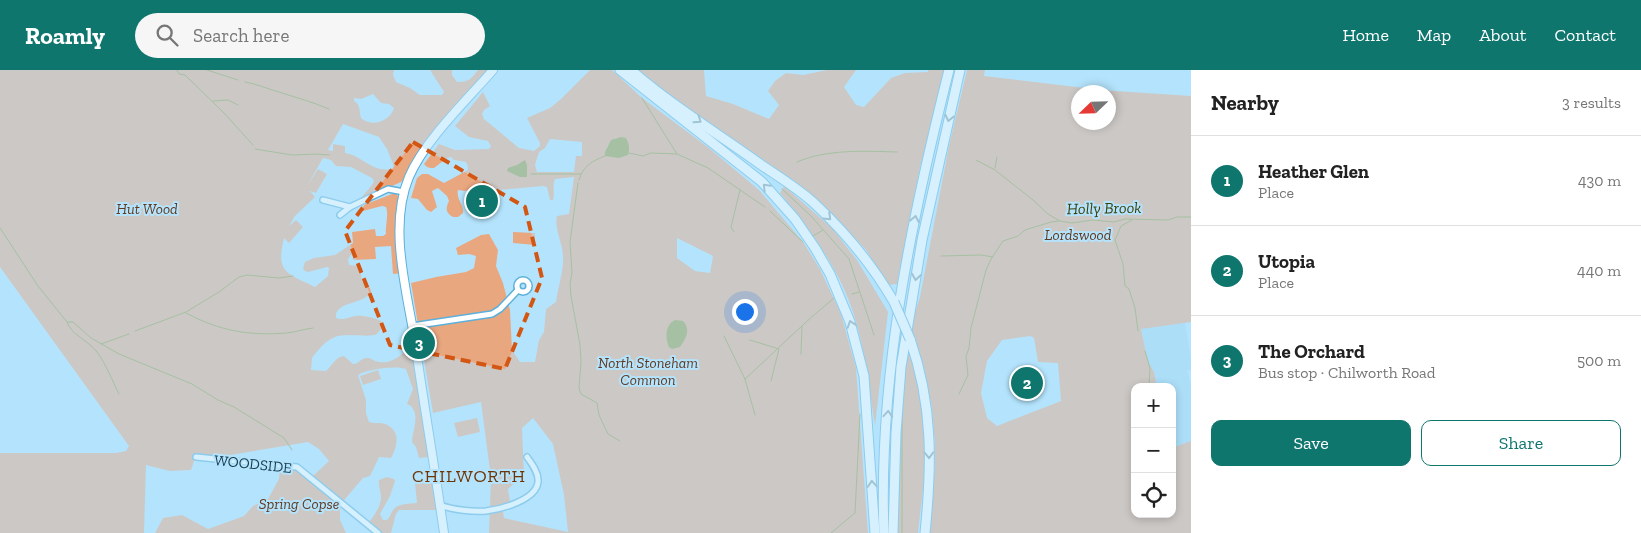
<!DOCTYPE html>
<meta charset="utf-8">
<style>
body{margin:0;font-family:"Zilla Slab",serif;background:#f6f6f6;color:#222}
.controls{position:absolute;right:15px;bottom:15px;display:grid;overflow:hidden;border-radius:10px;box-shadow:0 2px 8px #0003}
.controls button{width:45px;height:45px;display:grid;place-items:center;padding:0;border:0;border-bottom:1px solid #e0e0e0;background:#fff;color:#222;font:25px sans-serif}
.compass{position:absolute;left:1071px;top:15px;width:45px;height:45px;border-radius:50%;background:#fff;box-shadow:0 2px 8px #0003;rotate:247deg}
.you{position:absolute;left:744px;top:241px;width:18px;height:18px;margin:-12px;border:4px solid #fff;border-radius:50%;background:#1a73e8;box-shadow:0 0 0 8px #1a73e833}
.badge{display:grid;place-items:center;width:32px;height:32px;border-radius:50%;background:#0f766e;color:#fff;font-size:16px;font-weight:700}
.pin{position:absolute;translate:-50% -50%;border:2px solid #fff;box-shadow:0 1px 5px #0006}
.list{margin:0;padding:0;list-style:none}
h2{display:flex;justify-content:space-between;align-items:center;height:65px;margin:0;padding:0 20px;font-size:21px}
h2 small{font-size:16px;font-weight:400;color:#767676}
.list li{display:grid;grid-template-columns:32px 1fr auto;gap:15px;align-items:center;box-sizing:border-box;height:90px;padding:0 20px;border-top:1px solid #e0e0e0}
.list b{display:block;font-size:19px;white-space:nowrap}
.list p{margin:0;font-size:16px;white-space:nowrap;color:#767676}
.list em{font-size:16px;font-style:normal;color:#767676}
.actions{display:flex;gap:10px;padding:15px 20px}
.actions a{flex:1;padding:11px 0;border:1px solid #0f766e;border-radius:10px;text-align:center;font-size:18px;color:#0f766e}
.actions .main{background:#0f766e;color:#fff}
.icon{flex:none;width:28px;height:28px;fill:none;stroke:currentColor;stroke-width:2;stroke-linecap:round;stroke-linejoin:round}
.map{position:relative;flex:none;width:1191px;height:463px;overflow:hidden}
header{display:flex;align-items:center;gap:30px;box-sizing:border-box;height:70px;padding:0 25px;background:#0f766e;color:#fff}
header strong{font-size:24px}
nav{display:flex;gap:28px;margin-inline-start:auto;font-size:18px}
.search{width:350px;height:45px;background:#f6f6f6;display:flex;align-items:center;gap:12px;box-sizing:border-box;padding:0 18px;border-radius:28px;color:#767676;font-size:19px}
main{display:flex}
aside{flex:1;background:#fff}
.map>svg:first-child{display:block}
.built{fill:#a3d7f2}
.green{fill:#e9a780;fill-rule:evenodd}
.water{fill:#929635}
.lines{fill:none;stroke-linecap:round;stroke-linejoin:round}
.stream{stroke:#929635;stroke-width:1}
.minor-casing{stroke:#5db0d9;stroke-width:8}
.primary-casing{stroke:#5db0d9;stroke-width:10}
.motorway-casing{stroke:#5db0d9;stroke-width:11}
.minor{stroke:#fff;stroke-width:5}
.primary{stroke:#fff;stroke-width:8}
.motorway{stroke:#fff;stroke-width:9}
.motorway-bridge-casing{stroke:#5db0d9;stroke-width:11;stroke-linecap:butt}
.motorway-bridge{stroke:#fff;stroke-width:9}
.oneway{stroke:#8b9da5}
.marked{fill:none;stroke:#d35612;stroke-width:4;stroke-dasharray:10 6;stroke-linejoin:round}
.labels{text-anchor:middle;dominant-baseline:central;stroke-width:4;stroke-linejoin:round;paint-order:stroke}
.park-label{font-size:15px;font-style:italic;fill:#62381e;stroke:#b4e4fd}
.street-label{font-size:15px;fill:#173b4b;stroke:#b4e4fd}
.water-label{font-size:16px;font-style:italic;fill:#3d3f09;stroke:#b4e4fd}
.quarter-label{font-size:18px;letter-spacing:1px;fill:#6f3403;stroke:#b4e4fd}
</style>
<header>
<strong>Roamly</strong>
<div class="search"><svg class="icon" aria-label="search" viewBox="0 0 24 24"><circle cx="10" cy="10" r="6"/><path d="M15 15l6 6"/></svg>Search here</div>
<nav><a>Home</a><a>Map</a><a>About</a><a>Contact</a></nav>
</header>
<main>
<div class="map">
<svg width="1191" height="463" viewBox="0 0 1191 463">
<rect width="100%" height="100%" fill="#b4e4fd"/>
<path class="built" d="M1185 253 1191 289V300H1187L1191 315V371L1172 378V317H1157L1154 302 1148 292 1141 258Z"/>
<g class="green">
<path d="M0 0H394L393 5 396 12 410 18 420 25H442L444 22 430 0H452V5L457 12C469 12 471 9 478 0H490L407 107 401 112 365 128 362 127C366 121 371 118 374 111L372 108 351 97 336 96 331 90 323 88 307 116 318 99 327 104 316 123 310 121 315 127 295 146 289 156 296 150 303 157 289 173 284 168C275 204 288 203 315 217L328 206 329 198 327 197 308 202 305 201 303 198 305 192 314 188 335 185 353 173 352 162 375 159 376 166H383L386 164C385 156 389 145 386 137L382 136 363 141 361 136 392 124H396L398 126 403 203 393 204 391 176 375 177 376 189 353 190 352 184 348 189 349 195 360 196 362 212 370 218 371 222C364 235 334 231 336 248 344 251 348 247 356 246 363 245 375 248 381 251L382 258C381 258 378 263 377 264 372 268 345 263 335 267 325 271 318 280 312 288L311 300 326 301C332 296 336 286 344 286L353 294C359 294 361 287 368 288 370 288 373 290 375 291 388 295 397 289 405 281L413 279 429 387 419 388 416 377 412 372C412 363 419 347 413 339 412 336 409 335 407 334L413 319 406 299C397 295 367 299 358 305L366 330V343L369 352C375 354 380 352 385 354 401 360 398 376 391 388L379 387 370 406 363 408 345 429 340 440V450L346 463H155L163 448 182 445 208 459 244 446 253 436 268 429 279 409 280 398 303 397 313 406 329 391 319 379 308 372 218 387 196 385 191 400 170 401 146 395 144 463H0V383H116L126 381 129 376 0 197ZM373 24 381 33 389 34 394 38C390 51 372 58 361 48 359 41 361 35 354 31V28L361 29ZM343 54 379 67 387 79 393 94V98C374 105 362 85 345 83V76L333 74V81L328 80Z"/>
<path d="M590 0H612L642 28 709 78 759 120 803 172 820 199 841 244 856 298 868 463H489L491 408 481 332 433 343 411 213 436 207 466 202 474 198 476 186 469 184 458 185 456 178 481 165 489 164 498 180 496 196 503 213 510 240 512 280 520 292H535L539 270 544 262 546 239 556 232C558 217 564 200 563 185 562 172 554 157 557 146L569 144 574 107 555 109C552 116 555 123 553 130H550L547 117 543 116 499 120 493 118 485 120 475 118 465 121 458 120C456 129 464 134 463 143L458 147H453C446 143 445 139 449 131L447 126 438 118 432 121 437 137 431 142 427 140 418 129 411 128 417 108 422 104H428L444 113 468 100V97L466 92 454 90 451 87 447 88 434 98C430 98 427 98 424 94L439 74 455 80 489 79 491 76 488 71 469 67 455 56 483 22 490 36 484 40 482 44 484 49 519 78 534 81 540 76V73L527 48 550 38 561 29ZM616 68 628 85C617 88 615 85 607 77ZM550 69 582 72V86H576L574 102H537L535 95 539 82 545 78ZM677 168 713 186 710 203 695 201 677 188ZM533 348 553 374 564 425 568 462 504 448 502 435 510 431 508 419 524 405 522 358Z"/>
<path d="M638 0H704L706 26 733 34 769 49 779 35 768 21 775 11 786 3 803 5 827 0H856L844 17 856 35 864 37 891 8 905 3 928 2V0H946L920 97 897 214 888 215 866 180 819 131 797 113 681 34Z"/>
<path d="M967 0H985L984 6 1101 20 1191 26V252L1141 259 1148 292 1154 302 1157 317H1135V444H1172V378L1191 371V463H928L935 398V373L932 339 924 297 910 258 920 227 949 76ZM1078 22H1108V52H1078ZM1030 266 1034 268 1038 292 1058 293 1061 331 997 356 987 348 981 323 987 291 1002 270Z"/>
<path d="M784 116 832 158 857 190 888 242 875 356C869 317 865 277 852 239 837 196 809 158 780 123Z"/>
<path d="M513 162 535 163V175L513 173Z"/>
<path d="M907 274C922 316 928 365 924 410 922 428 920 445 918 463H897V399Z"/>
<path d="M378 300 381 309 363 315 360 306Z"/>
<path d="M477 348 480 362 458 367 454 353Z"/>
<path d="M387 407 394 409 395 411 390 426 380 444 383 450H387C390 447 391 443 393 440 398 433 410 434 417 433L415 413C420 411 428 410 433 413L437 440H399L396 444 391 463H372L365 456C372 449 381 438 381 427 381 421 378 416 379 410Z"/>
</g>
<g class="water">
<path d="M621 67 626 68C629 74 630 78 628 85L619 88 605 86V82L611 70Z"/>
<path d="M525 90 527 95V107H520L507 101 508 98 517 95Z"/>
<path d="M675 250 683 251C691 260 686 268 680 277L672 279 669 277C665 268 665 255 675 250Z"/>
</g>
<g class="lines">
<g class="stream">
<path d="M177 0 179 4 185 5 225 44 253 75"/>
<path d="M207 0 238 10"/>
<path d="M245 12C257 14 268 19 279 22 297 28 313 32 329 39"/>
<path d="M642 28 677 84"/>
<path d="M213 31 228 30 238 35"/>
<path d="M255 79 292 85 316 84 329 85"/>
<path d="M629 83 643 86 651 83 677 84 708 98 765 137"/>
<path d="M976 90 995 100 1033 130 1048 144 1060 151 1072 153 1093 150 1114 152 1125 149 1168 150 1177 147H1191"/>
<path d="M797 92C827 79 865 81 897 82"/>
<path d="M995 98 997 87"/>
<path d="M531 104H581"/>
<path d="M579 110C583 96 592 91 605 86"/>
<path d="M578 113 570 172 572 203 570 214 571 226 580 275 581 292 579 318 581 324 597 333 599 345 608 364 620 371"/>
<path d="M782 119 811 146 849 189 874 265"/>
<path d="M770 141 803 172"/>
<path d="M1132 150 1121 156 1115 170 1123 194 1125 216 1129 219 1135 238 1138 261"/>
<path d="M0 158 38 216 67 252H73L91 268 119 284 192 314 218 330 234 337 284 368 292 380"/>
<path d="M734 162 731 157 740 120"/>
<path d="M813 166 823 160"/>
<path d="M941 186 981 185 993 187"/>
<path d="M852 224 859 222"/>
<path d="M186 243C220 261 249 266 287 263 296 262 304 259 313 258"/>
<path d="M67 252C71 265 88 270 97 282 106 294 112 310 119 324"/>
<path d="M135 261 186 242 219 222 239 207 247 205 279 208 293 206"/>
<path d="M724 266 745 309 755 345"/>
<path d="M750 270 779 279 771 311"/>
<path d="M101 274 129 264"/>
<path d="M1145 281 1150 298 1149 317"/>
<path d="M801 284 802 257"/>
<path d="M745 309C775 282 803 253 834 228"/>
<path d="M959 324 968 305 966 286 969 278 971 258 986 200 991 189 1003 171 1018 166 1025 160 1051 152 1059 151"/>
<path d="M831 463 855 443 860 344"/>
<path d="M902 463V339"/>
</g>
<defs>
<g id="minor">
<path d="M323 130 350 137"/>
<path d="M340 145 350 137 388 119 404 122"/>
<circle cx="523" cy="216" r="6"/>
<path d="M412 256 492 244 500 239 518 220"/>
<path d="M196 387 297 397 378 463"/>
<path d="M440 435C453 440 473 442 486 441 502 439 536 430 538 412 539 403 532 394 527 387"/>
</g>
<path id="primary" d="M444 463C435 399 424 336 415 272 407 221 388 157 409 107 425 70 466 31 493 0"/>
<g id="motorway">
<path d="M620 0 762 112 795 149 815 178 830 204 850 252 864 306 875 463"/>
<path d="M631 0C671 35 717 63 760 94 779 107 799 119 815 134 846 163 873 196 894 232"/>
<path d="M910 269C933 335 932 394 925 463"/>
<path d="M884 463C878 307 911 151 949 0"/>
<path d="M893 463 896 363 901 297 922 170 960 0"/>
</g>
</defs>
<use href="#minor" class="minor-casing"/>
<use href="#primary" class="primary-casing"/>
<use href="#motorway" class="motorway-casing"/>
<use href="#minor" class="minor"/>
<use href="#primary" class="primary"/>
<use href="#motorway" class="motorway"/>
<defs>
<path id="motorway-bridge" d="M894 232 910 269"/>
</defs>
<use href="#motorway-bridge" class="motorway-bridge-casing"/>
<use href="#motorway-bridge" class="motorway-bridge"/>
</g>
<defs><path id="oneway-chevron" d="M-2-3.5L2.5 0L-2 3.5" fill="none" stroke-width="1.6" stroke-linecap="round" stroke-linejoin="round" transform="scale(1.25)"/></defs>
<g class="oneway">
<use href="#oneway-chevron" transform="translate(949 48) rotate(103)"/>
<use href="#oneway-chevron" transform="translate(698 50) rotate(35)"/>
<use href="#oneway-chevron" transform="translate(766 117) rotate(-135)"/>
<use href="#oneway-chevron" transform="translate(828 147) rotate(44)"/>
<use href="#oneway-chevron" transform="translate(915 149) rotate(-79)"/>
<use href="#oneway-chevron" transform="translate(916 207) rotate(99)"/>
<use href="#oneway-chevron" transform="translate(851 254) rotate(-109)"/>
<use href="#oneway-chevron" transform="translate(888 344) rotate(-86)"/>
<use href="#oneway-chevron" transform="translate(929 385) rotate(89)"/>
<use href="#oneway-chevron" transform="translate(872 414) rotate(-94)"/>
</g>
<path d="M0 0H1191V463H0ZM413 72 525 137 542 208 505 299 390 275 345 161Z" fill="#b4e4fd" fill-opacity=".55" fill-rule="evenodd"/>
<path class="marked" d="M413 72 525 137 542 208 505 299 390 275 345 161Z"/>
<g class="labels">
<g class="park-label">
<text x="147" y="139">Hut Wood</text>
<text x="1078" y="165">Lordswood</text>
<text x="648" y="293">North Stoneham<tspan x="648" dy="17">Common</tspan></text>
<text x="299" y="434">Spring Copse</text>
</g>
<g class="street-label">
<text transform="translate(253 394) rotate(6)">WOODSIDE</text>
</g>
<g class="water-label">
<text transform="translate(1104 138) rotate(-1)">Holly Brook</text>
</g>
<g class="quarter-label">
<text x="469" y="406">CHILWORTH</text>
</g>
</g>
</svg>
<div class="controls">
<button>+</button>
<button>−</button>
<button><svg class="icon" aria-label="locate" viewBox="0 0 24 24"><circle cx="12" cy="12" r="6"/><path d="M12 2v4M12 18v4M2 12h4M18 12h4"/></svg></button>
</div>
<svg class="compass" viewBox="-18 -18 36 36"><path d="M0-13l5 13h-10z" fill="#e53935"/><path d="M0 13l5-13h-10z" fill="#767676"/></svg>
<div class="you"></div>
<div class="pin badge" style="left:482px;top:131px">1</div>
<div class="pin badge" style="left:1027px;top:313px">2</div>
<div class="pin badge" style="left:419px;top:273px">3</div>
</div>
<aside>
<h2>Nearby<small>3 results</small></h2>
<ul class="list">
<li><span class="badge">1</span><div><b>Heather Glen</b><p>Place</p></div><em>430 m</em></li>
<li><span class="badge">2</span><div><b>Utopia</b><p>Place</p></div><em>440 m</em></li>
<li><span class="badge">3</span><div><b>The Orchard</b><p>Bus stop · Chilworth Road</p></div><em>500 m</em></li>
</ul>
<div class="actions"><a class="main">Save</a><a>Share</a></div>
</aside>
</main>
